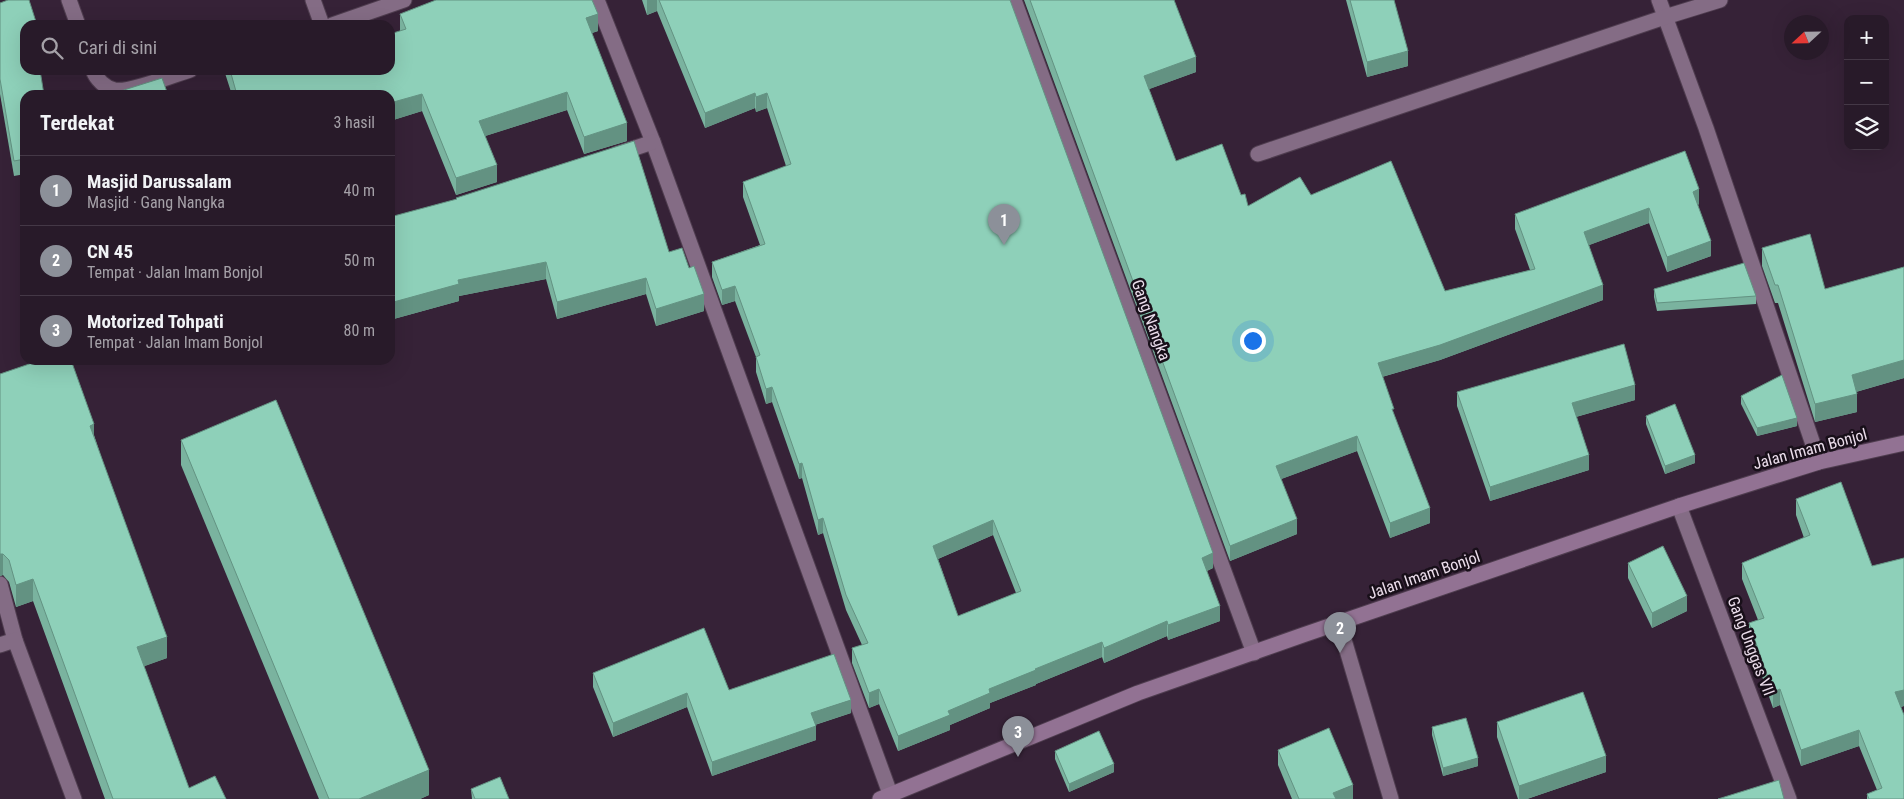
<!DOCTYPE html>
<html lang="id">
<meta charset="utf-8">
<style>
body{margin:0;font-family:"Roboto Condensed",sans-serif;background:#302331;color:#f1f3f6}
.controls{position:absolute;right:15px;top:15px;display:grid;overflow:hidden;border-radius:10px;box-shadow:0 5px 20px #0002}
.controls button{width:45px;height:45px;display:grid;place-items:center;padding:0;border:0;border-bottom:1px solid #443846;background:#281a29;color:#f1f3f6;font:25px sans-serif}
.compass{position:absolute;left:1784px;top:15px;width:45px;height:45px;border-radius:50%;background:#281a29;box-shadow:0 5px 20px #0002;rotate:248deg}
.you{position:absolute;left:1252px;top:340px;width:18px;height:18px;margin:-12px;border:4px solid #fff;border-radius:50%;background:#1a73e8;box-shadow:0 0 0 8px #1a73e833}
.badge{display:grid;place-items:center;width:32px;height:32px;border-radius:50%;background:#8c9099;color:#fff;font-size:16px;font-weight:700}
.pin{position:absolute;translate:-50% -41px;filter:drop-shadow(0 1px 2px #0008)}
.pin::after{content:'';position:absolute;top:26px;width:18px;height:15px;background:inherit;clip-path:polygon(0 0,100% 0,50% 100%)}
.list{margin:0;padding:0;list-style:none}
h2{display:flex;justify-content:space-between;align-items:center;height:65px;margin:0;padding:0 20px;font-size:21px}
h2 small{font-size:16px;font-weight:400;color:#a5a1a8}
.list li{display:grid;grid-template-columns:32px 1fr auto;gap:15px;align-items:center;box-sizing:border-box;height:70px;padding:0 20px;border-top:1px solid #443846}
.list b{display:block;font-size:19px;white-space:nowrap}
.list p{margin:0;font-size:16px;white-space:nowrap;color:#a5a1a8}
.list em{font-size:16px;font-style:normal;color:#a5a1a8}
.icon{flex:none;width:28px;height:28px;fill:none;stroke:currentColor;stroke-width:2;stroke-linecap:round;stroke-linejoin:round}
.map{position:relative;flex:none;width:1904px;height:799px;overflow:hidden}
.search{position:absolute;background:#281a29;box-shadow:0 5px 20px #0002;left:20px;top:20px;width:375px;height:55px;display:flex;align-items:center;gap:12px;box-sizing:border-box;padding:0 18px;border-radius:15px;color:#a5a1a8;font-size:19px}
.panel{position:absolute;background:#281a29;box-shadow:0 5px 20px #0002;left:20px;top:90px;width:375px;height:275px;border-radius:15px}
.map>svg:first-child{display:block}
.lines{fill:none;stroke-linecap:round;stroke-linejoin:round}
.service-casing{stroke:#4f3d4f;stroke-width:17}
.minor-casing{stroke:#4f3d4f;stroke-width:17}
.secondary-casing{stroke:#4f3d4f;stroke-width:17}
.service{stroke:#846c85;stroke-width:15}
.minor{stroke:#846c85;stroke-width:15}
.secondary{stroke:#927293;stroke-width:15}
.wall{fill:#7ab39f;fill-rule:evenodd}
.shaded-wall{fill:#639282}
.building{fill:#8ed0b9;stroke:#639282;fill-rule:evenodd}
.labels{text-anchor:middle;dominant-baseline:central;stroke-width:5;stroke-linejoin:round;paint-order:stroke}
.street-label{font-size:16px;fill:#ecdeec;stroke:#180f19}
</style>
<div class="map">
<svg width="1904" height="799" viewBox="0 0 1904 799">
<rect width="100%" height="100%" fill="#362237"/>
<g class="lines">
<defs>
<g id="service">
<path d="M0 584 15 640"/>
<path d="M1339 623 1391 799"/>
<path d="M0 645 15 640 74 799"/>
</g>
<g id="minor">
<path d="M69 0 78 25"/>
<path d="M313 0 322 25"/>
<path d="M597 0 653 142 892 799"/>
<path d="M1014 0 1254 653"/>
<path d="M1659 0 1706 128 1819 462"/>
<path d="M332 25 404 0"/>
<path d="M93 70C96 79 105 88 115 90 129 93 174 75 190 70"/>
<path d="M617 154 653 142"/>
<path d="M1258 154 1665 17 1720 0"/>
<path d="M1679 506 1789 799"/>
</g>
<path id="secondary" d="M880 799 1138 693 1303 635 1679 506 1819 462 1904 443"/>
</defs>
<use href="#service" class="service-casing"/>
<use href="#minor" class="minor-casing"/>
<use href="#secondary" class="secondary-casing"/>
<use href="#service" class="service"/>
<use href="#minor" class="minor"/>
<use href="#secondary" class="secondary"/>
</g>
<g class="wall">
<path d="M642 0H1010L1213 568 1207 571 1220 621 1168 640 1167 636 1104 663 1102 657 1036 684V685L990 703V708L950 725V730L898 751 879 704 869 708 852 663V648L862 645 846 610 823 533 818 535 802 478 799 479 772 402 766 404 756 372V357L735 301 722 305 712 277V262L760 245 743 197V182L786 166 767 108 756 112 755 108 705 128 657 11 647 15ZM993 535 1016 593 958 616 938 559Z"/>
<path d="M1024 0H1174L1196 72 1149 89 1176 161 1241 195 1248 206 1311 195 1445 291 1530 270 1515 229V214L1699 204 1698 205 1711 256 1667 272 1649 223 1589 245 1603 300 1440 360 1382 377 1394 415 1430 523 1390 538 1357 451 1281 479 1297 534 1230 561Z"/>
<path d="M1346 0H1394L1408 66 1367 77Z"/>
<path d="M0 3 25 25V174L14 176 0 94Z"/>
<path d="M400 14 598 31 592 33 627 141 584 154 567 110 485 136 497 182 456 195 422 111 390 121V95H232L224 70H390L400 31Z"/>
<path d="M390 217 669 252 689 268 704 311 656 326 646 294 557 319 546 279 459 296V301L390 320Z"/>
<path d="M1762 248 1825 289 1904 267V378L1856 392 1857 412 1815 422 1778 303H1775L1762 266Z"/>
<path d="M1654 289 1756 296V304L1657 311 1654 297Z"/>
<path d="M0 374 94 435 167 658 144 666 189 788 226 799H105L33 601 16 607 9 582 3 575 0 576Z"/>
<path d="M1457 392 1635 400 1576 417 1589 470 1490 501 1457 406Z"/>
<path d="M1741 396 1797 426 1757 436 1741 404Z"/>
<path d="M1646 416 1695 463 1665 474 1646 424Z"/>
<path d="M181 440 429 795 420 799H319L181 465Z"/>
<path d="M1796 499 1872 566 1904 558V706L1901 707 1904 799H1867V794L1877 790 1859 746 1801 766 1780 705 1773 708 1749 639V623L1758 620 1742 579V563L1804 538 1796 515Z"/>
<path d="M1628 563 1687 611 1652 628 1628 578Z"/>
<path d="M593 673 729 690 851 713 815 725 816 740 712 776 687 707 613 737 593 687Z"/>
<path d="M1497 722 1606 772 1527 799H1518L1497 737Z"/>
<path d="M1432 727 1478 766 1443 776 1432 735Z"/>
<path d="M1278 750 1353 799H1292L1278 765Z"/>
<path d="M1055 751 1114 772 1069 792 1055 759Z"/>
<path d="M471 789 509 799H472Z"/>
</g>
<g class="shaded-wall">
<path d="M647 0H657V11L647 15Z"/>
<path d="M598 14V31L586 35V18Z"/>
<path d="M1408 51V66L1367 77V62Z"/>
<path d="M1196 57V72L1144 91V76Z"/>
<path d="M567 92V110L479 138V121Z"/>
<path d="M755 93V108L705 128V113Z"/>
<path d="M767 93V108L756 112V97Z"/>
<path d="M422 94V111L390 121V103Z"/>
<path d="M627 123V141L584 154V137Z"/>
<path d="M497 165V182L456 195V178Z"/>
<path d="M1699 189V204L1693 207V192Z"/>
<path d="M1649 208V223L1584 247V232Z"/>
<path d="M1711 241V256L1667 272V257Z"/>
<path d="M546 262V279L459 296V301L390 320V303L458 280Z"/>
<path d="M646 278V294L557 319V302Z"/>
<path d="M1603 285V300L1440 360 1378 378V363Z"/>
<path d="M735 286V301L722 305V290Z"/>
<path d="M704 294V311L656 326V309Z"/>
<path d="M1904 360V378L1852 393V375Z"/>
<path d="M1635 385V400L1572 418V403Z"/>
<path d="M772 387V402L766 404V389Z"/>
<path d="M1857 394V412L1815 422V404Z"/>
<path d="M1797 418V426L1757 436V428Z"/>
<path d="M94 424V446L90 426Z"/>
<path d="M1357 436V451L1276 481V466Z"/>
<path d="M1589 455V470L1490 501V487Z"/>
<path d="M1695 455V463L1665 474V466Z"/>
<path d="M802 463V478L799 479V464Z"/>
<path d="M1430 508V523L1390 538V523Z"/>
<path d="M823 518V533L818 535V520Z"/>
<path d="M1297 519V534L1230 561V546Z"/>
<path d="M993 520V535L933 561V546Z"/>
<path d="M1213 553V568L1202 573V558Z"/>
<path d="M0 554H3V575L0 576Z"/>
<path d="M33 579V601L16 607V585Z"/>
<path d="M1687 596V611L1652 628V613Z"/>
<path d="M1220 606V621L1168 640V625Z"/>
<path d="M1167 621V636L1104 663V648Z"/>
<path d="M167 637V658L137 669V647Z"/>
<path d="M1102 642V657L1036 684V685L990 703V708L950 725V730L898 751V736L948 711 989 689 1035 669Z"/>
<path d="M879 689V704L869 708V693Z"/>
<path d="M1780 689V705L1773 708V692Z"/>
<path d="M1904 690V706L1895 708V692Z"/>
<path d="M687 693V707L613 737V723Z"/>
<path d="M851 700V713L811 726V713Z"/>
<path d="M816 726V740L712 776V762Z"/>
<path d="M1859 730V746L1801 766V750Z"/>
<path d="M1606 756V772L1527 799H1519V786Z"/>
<path d="M1478 758V766L1443 776V768Z"/>
<path d="M1114 764V772L1069 792V784Z"/>
<path d="M429 770V795L420 799H359Z"/>
<path d="M1353 785V799H1333V793Z"/>
</g>
<g class="building">
<path d="M8 0H29L37 25H25V70H40L44 95H25V159L14 161 0 79V3Z"/>
<path d="M436 0H592L598 14 586 18 627 123 584 137 567 92 479 121 497 165 456 178 422 94 390 103V95H237L230 70H390V34L406 29 400 14Z"/>
<path d="M659 0H1010L1213 553 1202 558 1220 606 1168 625 1167 621 1104 648 1102 642 1035 669 1036 670 989 689 990 693 948 711 950 715 898 736 879 689 869 693 852 648 868 643 846 595 823 518 818 520 802 463 799 464 772 387 766 389 756 357 760 355 735 286 722 290 712 262 765 244 743 182 791 164 767 93 756 97 755 93 705 113ZM993 520 1021 591 958 616 933 546Z"/>
<path d="M1030 0H1174L1196 57 1144 76 1176 161 1222 144 1241 195 1245 194 1248 206 1300 177 1311 195 1391 161 1445 291 1535 269 1515 214 1685 151 1699 189 1693 192 1711 241 1667 257 1649 208 1584 232 1603 285 1440 345 1378 363 1394 409H1392L1430 508 1390 523 1357 436 1276 466 1297 519 1230 546Z"/>
<path d="M1350 0H1394L1408 51 1367 62Z"/>
<path d="M162 78 168 95H108Z"/>
<path d="M634 141 669 252 682 248 689 268 694 266 704 294 656 309 646 278 557 302 546 262 458 280 459 284 390 303V217L457 199 456 198Z"/>
<path d="M1810 234 1825 289 1904 267V360L1852 375 1857 394 1815 404 1778 285H1775L1762 248Z"/>
<path d="M1744 263 1756 296 1657 303 1654 289Z"/>
<path d="M1624 344 1635 385 1572 403 1589 455 1490 487 1457 392Z"/>
<path d="M41 360H71L94 424 90 426 167 637 137 647 189 788 215 776 226 799H113L33 579 16 585 9 560 3 554H0V374Z"/>
<path d="M1782 375 1797 418 1757 428 1741 396Z"/>
<path d="M276 400 429 770 359 799H329L181 440Z"/>
<path d="M1675 404 1695 455 1665 466 1646 416Z"/>
<path d="M1841 482 1872 566 1904 558V690L1895 692 1904 715V799H1869L1867 794 1882 788 1859 730 1801 750 1780 689 1773 692 1749 623 1764 618 1742 563 1810 535 1796 499Z"/>
<path d="M1663 546 1687 596 1652 613 1628 563Z"/>
<path d="M704 628 729 690 834 654 851 700 811 713 816 726 712 762 687 693 613 723 593 673Z"/>
<path d="M1583 692 1606 756 1519 786 1497 722Z"/>
<path d="M1466 718 1478 758 1443 768 1432 727Z"/>
<path d="M1329 728 1353 785 1333 793 1336 799H1299L1278 750Z"/>
<path d="M1099 731 1114 764 1069 784 1055 751Z"/>
<path d="M500 777 509 799H475L471 789Z"/>
<path d="M1779 780 1784 799H1718Z"/>
</g>
<g class="labels">
<g class="street-label">
<text transform="translate(1151 320) rotate(70)">Gang Nangka</text>
<text transform="translate(1810 449) rotate(-15)">Jalan Imam Bonjol</text>
<text transform="translate(1424 575) rotate(-19)">Jalan Imam Bonjol</text>
<text transform="translate(1751 646) rotate(69)">Gang Unggas VII</text>
</g>
</g>
</svg>
<div class="controls">
<button>+</button>
<button>−</button>
<button><svg class="icon" aria-label="layers" viewBox="0 0 24 24"><path d="M12 4l9 5-9 5-9-5zM3 14l9 5 9-5"/></svg></button>
</div>
<svg class="compass" viewBox="-18 -18 36 36"><path d="M0-13l5 13h-10z" fill="#e53935"/><path d="M0 13l5-13h-10z" fill="#a5a1a8"/></svg>
<div class="you"></div>
<div class="pin badge" style="left:1004px;top:245px">1</div>
<div class="pin badge" style="left:1340px;top:653px">2</div>
<div class="pin badge" style="left:1018px;top:757px">3</div>
<div class="search"><svg class="icon" aria-label="search" viewBox="0 0 24 24"><circle cx="10" cy="10" r="6"/><path d="M15 15l6 6"/></svg>Cari di sini</div>
<section class="panel">
<h2>Terdekat<small>3 hasil</small></h2>
<ul class="list">
<li><span class="badge">1</span><div><b>Masjid Darussalam</b><p>Masjid · Gang Nangka</p></div><em>40 m</em></li>
<li><span class="badge">2</span><div><b>CN 45</b><p>Tempat · Jalan Imam Bonjol</p></div><em>50 m</em></li>
<li><span class="badge">3</span><div><b>Motorized Tohpati</b><p>Tempat · Jalan Imam Bonjol</p></div><em>80 m</em></li>
</ul>
</section>
</div>
